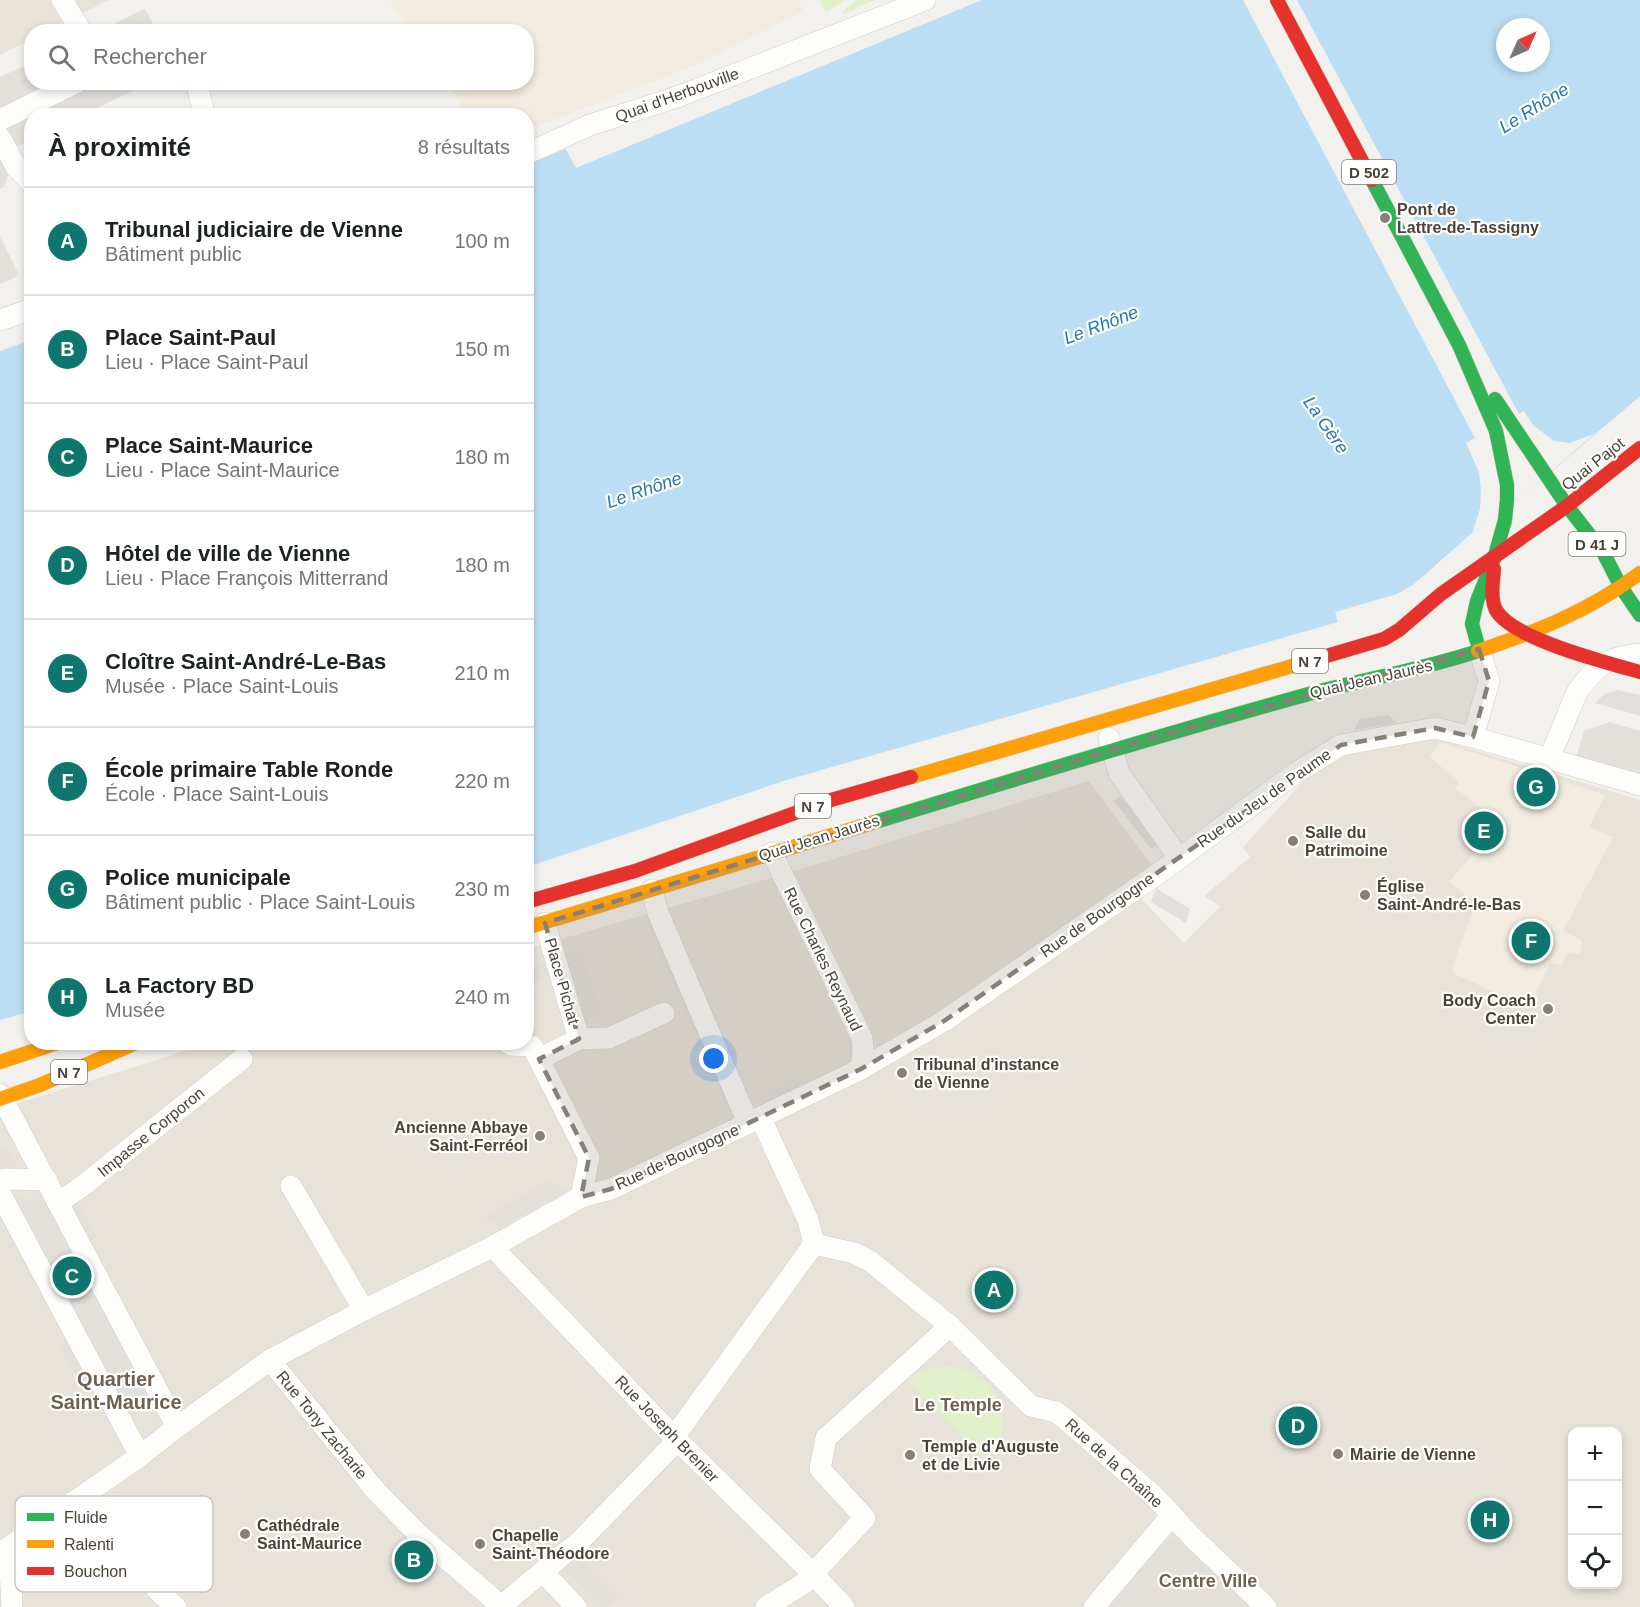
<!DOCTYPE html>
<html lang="fr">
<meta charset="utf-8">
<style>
body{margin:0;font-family:Helvetica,sans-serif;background:#f6f6f6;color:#202124}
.controls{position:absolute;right:18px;bottom:18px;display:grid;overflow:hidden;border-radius:12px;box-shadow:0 3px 9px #0003}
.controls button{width:54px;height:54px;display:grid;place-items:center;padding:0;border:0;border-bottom:2px solid #e0e0e0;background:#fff;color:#202124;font:30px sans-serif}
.compass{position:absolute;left:1496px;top:18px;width:54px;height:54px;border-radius:50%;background:#fff;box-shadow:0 3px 9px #0003;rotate:45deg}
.you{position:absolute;left:714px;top:1059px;width:21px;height:21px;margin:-15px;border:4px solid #fff;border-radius:50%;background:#1a73e8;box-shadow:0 0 0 9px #1a73e833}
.badge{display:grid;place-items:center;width:39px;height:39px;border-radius:50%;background:#0f766e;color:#fff;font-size:20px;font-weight:700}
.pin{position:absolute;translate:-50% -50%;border:3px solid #fff;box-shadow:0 2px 6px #0006}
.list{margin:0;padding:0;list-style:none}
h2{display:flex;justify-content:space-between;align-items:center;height:78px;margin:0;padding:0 24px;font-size:26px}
h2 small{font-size:20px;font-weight:400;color:#757577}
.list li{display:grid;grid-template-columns:39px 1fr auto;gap:18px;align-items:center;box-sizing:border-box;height:108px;padding:0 24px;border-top:2px solid #e0e0e0}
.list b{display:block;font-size:22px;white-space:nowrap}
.list p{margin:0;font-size:20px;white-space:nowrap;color:#757577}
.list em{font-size:20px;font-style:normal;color:#757577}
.icon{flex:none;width:33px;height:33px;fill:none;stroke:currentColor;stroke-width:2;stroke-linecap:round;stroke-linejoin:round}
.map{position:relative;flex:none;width:1640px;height:1607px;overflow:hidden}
.search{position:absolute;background:#fff;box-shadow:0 3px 9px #0003;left:24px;top:24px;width:510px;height:66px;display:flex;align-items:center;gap:15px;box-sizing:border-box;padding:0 21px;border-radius:24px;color:#757577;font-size:22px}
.panel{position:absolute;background:#fff;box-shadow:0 3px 9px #0003;left:24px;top:108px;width:510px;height:942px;border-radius:24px}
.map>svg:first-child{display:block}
.residential{fill:#e8e3da;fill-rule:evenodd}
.education{fill:#f1ecdf}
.green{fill:#e1efcb}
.parking{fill:#e3e0dc}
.water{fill:#bbdef4;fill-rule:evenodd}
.pier{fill:#f3f1ed}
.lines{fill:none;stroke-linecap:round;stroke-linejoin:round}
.street-casing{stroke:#cfccc7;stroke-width:22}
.fast-casing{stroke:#d7cdb9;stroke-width:15}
.slow-casing{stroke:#d7cdb9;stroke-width:15}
.jam-casing{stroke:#d7cdb9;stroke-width:15}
.street{stroke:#fdfdfc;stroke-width:21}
.fast{stroke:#30b455;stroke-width:14}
.slow{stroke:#ff9f0a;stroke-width:14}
.jam{stroke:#e5322d;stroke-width:14}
.marked{fill:#868077;fill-opacity:0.2;stroke:#868077;stroke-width:4.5;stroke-dasharray:12 8;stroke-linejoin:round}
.poi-dot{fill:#868077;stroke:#fff;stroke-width:2}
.labels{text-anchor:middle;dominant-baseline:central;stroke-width:4.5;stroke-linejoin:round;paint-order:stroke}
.shield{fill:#fff;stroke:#817b73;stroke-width:1.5}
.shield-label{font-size:15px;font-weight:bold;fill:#4b4337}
.street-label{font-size:16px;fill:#4b4337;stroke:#fff}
.poi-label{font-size:16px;font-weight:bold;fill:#4b4337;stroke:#fff;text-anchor:start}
.water-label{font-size:18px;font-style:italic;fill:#2478b0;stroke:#fff}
.neighbourhood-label{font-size:18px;font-weight:bold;fill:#6f614d;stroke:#fff}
.quarter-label{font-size:20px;font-weight:bold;fill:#6f614d;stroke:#fff}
.key{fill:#fff;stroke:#c9c7c3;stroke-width:1.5}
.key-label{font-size:16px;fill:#4b4337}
</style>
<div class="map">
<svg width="1640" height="1607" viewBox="0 0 1640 1607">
<rect width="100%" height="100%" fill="#f3f1ed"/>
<g class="residential">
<path d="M0 0H109L46 31 32 32 31 39 0 55Z"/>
<path d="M1428 739 1441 740 1640 800V1607H0V1109L210 1043 526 1042 527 949 791 872 1089 781 1152 866 1127 884 1184 943 1220 906 1204 896 1250 857 1243 847 1307 777 1346 754ZM1572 1432H1618V1584H1572Z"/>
</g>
<g class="education">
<path d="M389 0H798L803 11 696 65 527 130 526 116 468 115 447 83 526 82V32L411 31Z"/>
<path d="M1440 742 1605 795 1589 827 1613 837 1563 931 1582 941 1580 954 1568 952 1561 965 1550 963 1529 1008 1455 974 1452 968 1471 916 1478 904 1449 882 1500 823 1455 788 1459 782 1430 757Z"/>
</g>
<g class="green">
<path d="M821 0H845L826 13 820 3Z"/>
<path d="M856 0H875L843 14V11Z"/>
<path d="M950 1366C961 1368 972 1371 981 1378 1007 1397 1012 1439 986 1460L909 1384 910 1378C923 1369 935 1367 950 1366Z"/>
</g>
<g class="parking">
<path d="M145 9 157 31H98Z"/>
<path d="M31 63 32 82 150 83 82 115 32 116 31 140 18 146 4 187 0 189V77Z"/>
<path d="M0 236 18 273 15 278 0 284Z"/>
<path d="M1618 690 1640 695V716L1595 703 1604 694Z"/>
<path d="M1389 715 1397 723 1354 730 1360 719Z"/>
<path d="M1610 722 1640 731V777L1576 759 1584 731Z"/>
<path d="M1120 796 1158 844 1151 849 1114 801Z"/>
<path d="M1156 888 1190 909 1186 923 1151 902Z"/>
<path d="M654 918 732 1100 724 1104 646 921Z"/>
<path d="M581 947 602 1014 586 1019 565 952Z"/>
<path d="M547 962 551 978 527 985V968Z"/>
<path d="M698 974 749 1093 742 1096 690 977Z"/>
<path d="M797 1077 811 1085 768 1106 755 1098Z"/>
<path d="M0 1146H7L18 1168 0 1167Z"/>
<path d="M551 1179 567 1192 500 1228 484 1216Z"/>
<path d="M14 1197 52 1201 157 1401 144 1409 126 1408Z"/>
<path d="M79 1204 97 1237 89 1241 71 1209Z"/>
<path d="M0 1212 58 1308 50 1312 0 1220Z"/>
<path d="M58 1343H74L97 1385 82 1388Z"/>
<path d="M1170 1538 1177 1539 1252 1607H1109L1161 1544Z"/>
<path d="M579 1557 619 1598 609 1607H601L565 1571Z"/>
</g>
<g class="water">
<path d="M982 0H1640V396L1530 490 1472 533 1413 585 1397 594 1335 612 1338 622 790 779 527 867 526 165 566 149 576 168ZM1505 27H1541V63H1505Z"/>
<path d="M31 340 32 1011 0 1020V351Z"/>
</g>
<path class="pier" d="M1243 0H1297L1519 414 1524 411 1533 425 1554 441 1570 443 1594 434 1530 490 1472 533 1480 509 1481 490 1479 472 1466 443 1475 438Z"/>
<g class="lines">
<defs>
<g id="street">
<path d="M62 0 82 32"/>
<path d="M196 82 205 116"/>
<path d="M0 120 77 82"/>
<path d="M0 137 16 167 32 184"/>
<path d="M526 154 590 125 677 97 925 0"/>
<path d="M0 320 32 309"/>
<path d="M1473 737 1489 681 1479 649"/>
<path d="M1109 738 1119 773 1179 858"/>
<path d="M1549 759 1577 692C1599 663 1604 659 1640 654"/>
<path d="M772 853 862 1038 863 1048 861 1069"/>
<path d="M652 890 658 913 748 1123"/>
<path d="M545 923 579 1039"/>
<path d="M507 1042 511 1045 532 1046 589 1158 581 1197"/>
<path d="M539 1059 579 1039 609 1038 664 1013"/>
<path d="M0 1094 177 1427"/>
<path d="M760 1117 808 1220 814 1244"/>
<path d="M0 1182 5 1179 47 1180"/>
<path d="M291 1186 364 1310"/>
<path d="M0 1193 140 1456"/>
<path d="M58 1203 85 1184 242 1059"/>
<path d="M814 1244 854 1253 870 1261 950 1326"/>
<path d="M494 1246 501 1256 674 1437 813 1574 844 1607"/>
<path d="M270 1360 375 1490 418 1534 501 1606 581 1540 671 1447 674 1437 814 1244"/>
<path d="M9 1548 12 1607"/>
<path d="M0 1553 140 1456 177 1427 270 1360 364 1310 494 1246 581 1197 611 1189 861 1069 944 1021 1166 868 1297 772 1341 745 1435 728 1473 737 1640 785"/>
<path d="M135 1560 158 1591 176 1607"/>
<path d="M543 1572 576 1607"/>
<path d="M766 1607 803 1584 865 1518 820 1469 826 1438 950 1326 1031 1406 1056 1412 1064 1418 1153 1495 1172 1515"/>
<path d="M1094 1607 1172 1515 1192 1537 1266 1607"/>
</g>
<g id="fast">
<path d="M1372 180 1459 345 1496 431 1507 485V500L1505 520 1494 559 1477 601 1472 624 1479 649"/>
<path d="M1495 399 1567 506 1603 552 1621 587 1640 615"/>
<path d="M875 822C1016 779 1156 736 1298 697 1357 680 1419 671 1478 651"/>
</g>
<g id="slow">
<path d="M1478 651C1538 631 1589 611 1640 573"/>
<path d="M911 777 1306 662"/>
<path d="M526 928 875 822"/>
<path d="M0 1062 60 1042"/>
<path d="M0 1099 40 1085 138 1042"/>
</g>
<g id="jam">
<path d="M1277 0 1372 180"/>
<path d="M1494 569C1493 582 1490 598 1496 610 1512 639 1608 663 1640 672"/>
<path d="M1306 662 1384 639 1399 630 1441 594 1567 506 1640 448"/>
<path d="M526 902 635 871 831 800 911 777"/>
</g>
</defs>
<use href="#street" class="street-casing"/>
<use href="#fast" class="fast-casing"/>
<use href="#slow" class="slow-casing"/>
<use href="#jam" class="jam-casing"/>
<use href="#street" class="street"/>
<use href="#fast" class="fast"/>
<use href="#slow" class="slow"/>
<use href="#jam" class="jam"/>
</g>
<path class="marked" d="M1479 649 1489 681 1473 737 1435 728 1341 745 944 1021 861 1069 611 1189 581 1197 589 1158 539 1059 579 1039 545 923 1153 737Z"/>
<g class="poi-dot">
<circle cx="1385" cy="218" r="6"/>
<circle cx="1293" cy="841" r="6"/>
<circle cx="1365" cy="895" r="6"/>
<circle cx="1548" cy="1009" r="6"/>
<circle cx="902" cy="1073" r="6"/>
<circle cx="540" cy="1136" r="6"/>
<circle cx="1338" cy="1454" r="6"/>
<circle cx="910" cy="1455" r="6"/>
<circle cx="245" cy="1534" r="6"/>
<circle cx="480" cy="1544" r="6"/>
</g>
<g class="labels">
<g class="shield">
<rect x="1342" y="160" width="54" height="24" rx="4.5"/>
<rect x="1568.5" y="532" width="57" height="24" rx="4.5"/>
<rect x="1292" y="649" width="36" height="24" rx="4.5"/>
<rect x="795" y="794" width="36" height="24" rx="4.5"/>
<rect x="51" y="1060" width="36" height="24" rx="4.5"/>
</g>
<g class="shield-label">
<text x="1369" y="172">D 502</text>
<text x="1597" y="544">D 41 J</text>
<text x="1310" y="661">N 7</text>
<text x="813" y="806">N 7</text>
<text x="69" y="1072">N 7</text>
</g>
<g class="street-label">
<text transform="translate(677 95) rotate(-20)">Quai d'Herbouville</text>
<text transform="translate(1593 464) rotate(-38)">Quai Pajot</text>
<text transform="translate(1371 679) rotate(-13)">Quai Jean Jaurès</text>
<text transform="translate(1264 798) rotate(-35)">Rue du Jeu de Paume</text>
<text transform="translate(819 838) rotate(-17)">Quai Jean Jaurès</text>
<text transform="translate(1097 915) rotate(-35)">Rue de Bourgogne</text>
<text transform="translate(823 959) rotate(64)">Rue Charles Reynaud</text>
<text transform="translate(562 981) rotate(74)">Place Pichat</text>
<text transform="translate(151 1132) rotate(-39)">Impasse Corporon</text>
<text transform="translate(677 1157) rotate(-25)">Rue de Bourgogne</text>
<text transform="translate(322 1425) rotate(51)">Rue Tony Zacharie</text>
<text transform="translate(667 1429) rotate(46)">Rue Joseph Brenier</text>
<text transform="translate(1114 1463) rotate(42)">Rue de la Chaîne</text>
</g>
<g class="poi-label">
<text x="1397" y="209">Pont de<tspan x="1397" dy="18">Lattre-de-Tassigny</tspan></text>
<text x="1305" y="832">Salle du<tspan x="1305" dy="18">Patrimoine</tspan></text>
<text x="1377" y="886">Église<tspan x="1377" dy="18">Saint-André-le-Bas</tspan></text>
<text x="1536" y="1000" text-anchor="end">Body Coach<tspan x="1536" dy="18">Center</tspan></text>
<text x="914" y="1064">Tribunal d'instance<tspan x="914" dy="18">de Vienne</tspan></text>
<text x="528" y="1127" text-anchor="end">Ancienne Abbaye<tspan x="528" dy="18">Saint-Ferréol</tspan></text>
<text x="922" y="1446">Temple d'Auguste<tspan x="922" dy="18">et de Livie</tspan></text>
<text x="1350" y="1454">Mairie de Vienne</text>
<text x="257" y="1525">Cathédrale<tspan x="257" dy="18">Saint-Maurice</tspan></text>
<text x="492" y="1535">Chapelle<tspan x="492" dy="18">Saint-Théodore</tspan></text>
</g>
<g class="water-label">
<text transform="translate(1534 108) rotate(-32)">Le Rhône</text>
<text transform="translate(1101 325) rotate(-21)">Le Rhône</text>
<text transform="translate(1326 425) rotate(55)">La Gère</text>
<text transform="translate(644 490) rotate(-19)">Le Rhône</text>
</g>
<g class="neighbourhood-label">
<text x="958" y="1405">Le Temple</text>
<text x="1208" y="1581">Centre Ville</text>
</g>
<g class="quarter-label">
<text x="116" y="1379">Quartier<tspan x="116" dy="23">Saint-Maurice</tspan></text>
</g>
</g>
<rect x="15" y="1496" width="198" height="96" rx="9" class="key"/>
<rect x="27" y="1513" width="27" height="8" fill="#30b455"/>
<rect x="27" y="1540" width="27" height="8" fill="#ff9f0a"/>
<rect x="27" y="1567" width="27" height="8" fill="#e5322d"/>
<g class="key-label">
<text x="64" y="1523">Fluide</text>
<text x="64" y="1550">Ralenti</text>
<text x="64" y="1577">Bouchon</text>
</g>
</svg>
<div class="controls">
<button>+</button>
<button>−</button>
<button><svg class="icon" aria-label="locate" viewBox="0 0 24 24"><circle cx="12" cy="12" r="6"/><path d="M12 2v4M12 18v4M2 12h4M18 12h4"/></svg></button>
</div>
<svg class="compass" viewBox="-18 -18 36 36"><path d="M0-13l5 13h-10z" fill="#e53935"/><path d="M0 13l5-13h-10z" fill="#757577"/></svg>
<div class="you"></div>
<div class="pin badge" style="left:994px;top:1290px">A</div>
<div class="pin badge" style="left:414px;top:1560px">B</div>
<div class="pin badge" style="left:72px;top:1276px">C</div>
<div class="pin badge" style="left:1298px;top:1426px">D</div>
<div class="pin badge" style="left:1484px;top:831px">E</div>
<div class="pin badge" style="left:1531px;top:941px">F</div>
<div class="pin badge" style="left:1536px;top:787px">G</div>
<div class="pin badge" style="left:1490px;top:1520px">H</div>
<div class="search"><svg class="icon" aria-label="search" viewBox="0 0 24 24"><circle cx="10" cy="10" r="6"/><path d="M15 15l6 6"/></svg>Rechercher</div>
<section class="panel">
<h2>À proximité<small>8 résultats</small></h2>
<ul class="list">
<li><span class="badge">A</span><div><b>Tribunal judiciaire de Vienne</b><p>Bâtiment public</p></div><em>100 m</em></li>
<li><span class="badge">B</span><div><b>Place Saint-Paul</b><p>Lieu · Place Saint-Paul</p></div><em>150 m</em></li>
<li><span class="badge">C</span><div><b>Place Saint-Maurice</b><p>Lieu · Place Saint-Maurice</p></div><em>180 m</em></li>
<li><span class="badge">D</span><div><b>Hôtel de ville de Vienne</b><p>Lieu · Place François Mitterrand</p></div><em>180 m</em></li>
<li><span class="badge">E</span><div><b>Cloître Saint-André-Le-Bas</b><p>Musée · Place Saint-Louis</p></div><em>210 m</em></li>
<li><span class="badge">F</span><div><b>École primaire Table Ronde</b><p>École · Place Saint-Louis</p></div><em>220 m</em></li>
<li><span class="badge">G</span><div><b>Police municipale</b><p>Bâtiment public · Place Saint-Louis</p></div><em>230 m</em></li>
<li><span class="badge">H</span><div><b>La Factory BD</b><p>Musée</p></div><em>240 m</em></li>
</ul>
</section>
</div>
